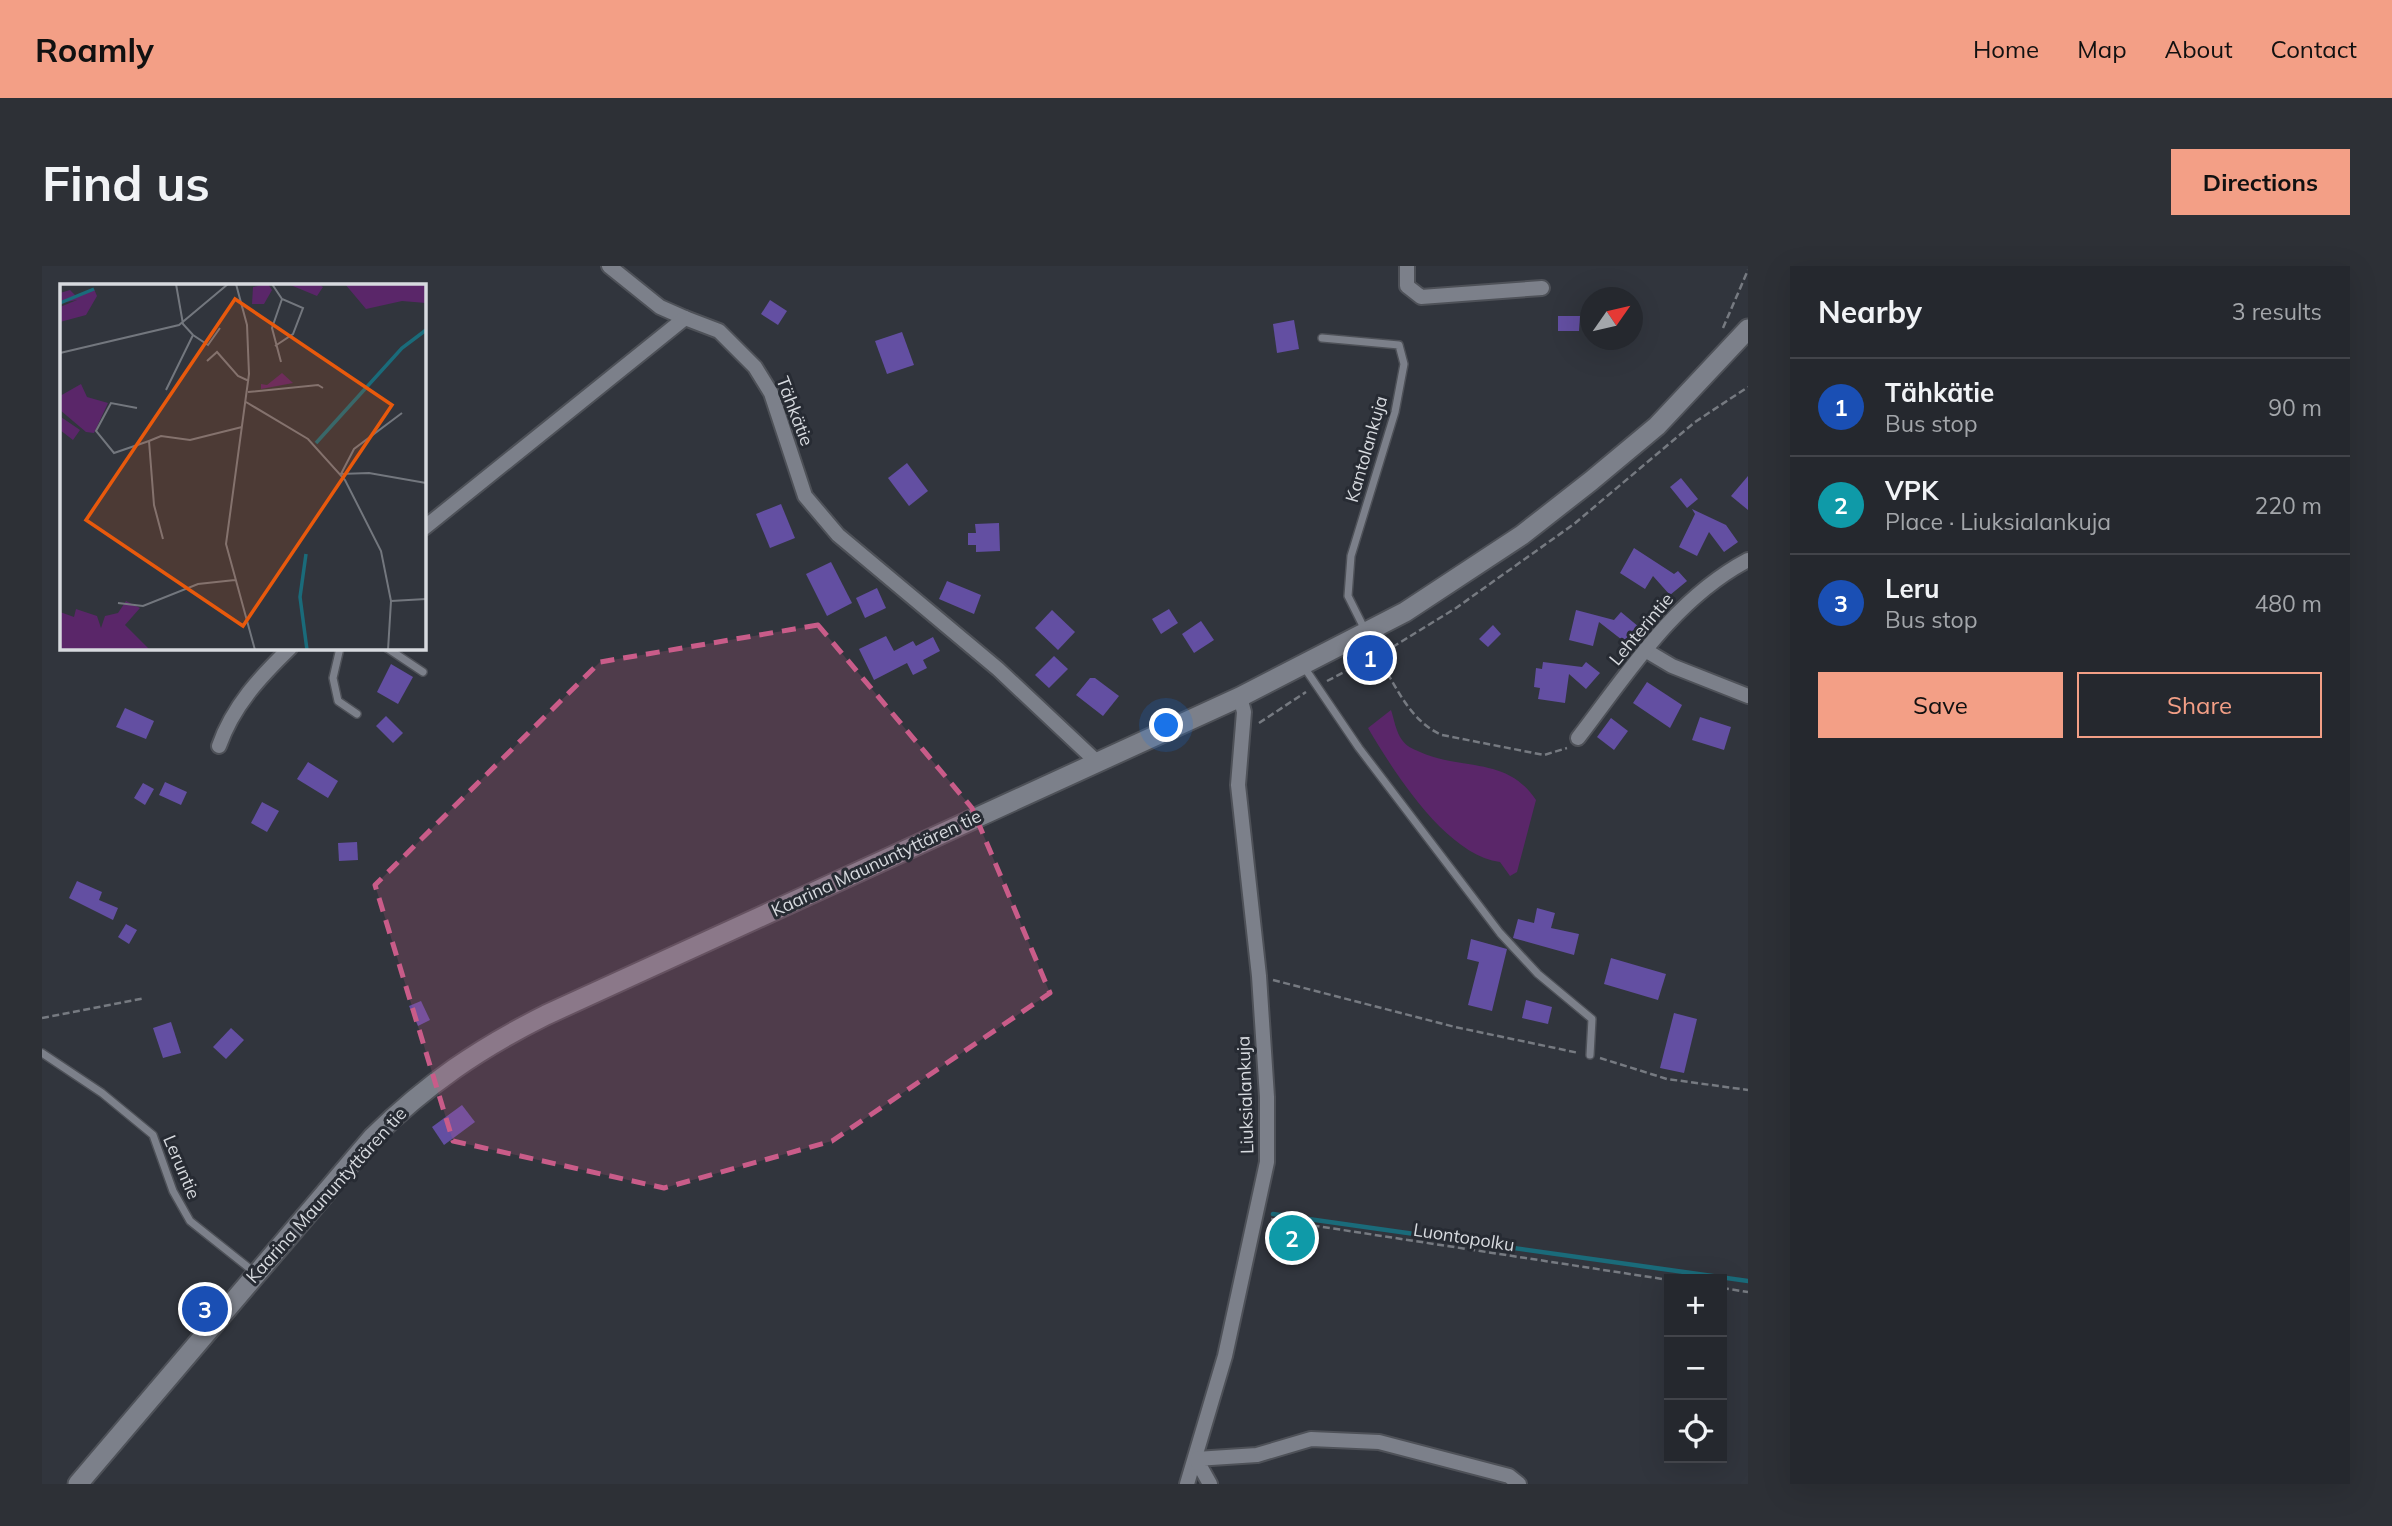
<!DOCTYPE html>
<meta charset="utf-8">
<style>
body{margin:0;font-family:Mulish,sans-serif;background:#2d3036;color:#f1f3f6}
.controls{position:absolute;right:21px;bottom:21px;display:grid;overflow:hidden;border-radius:0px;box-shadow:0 7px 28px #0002}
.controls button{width:63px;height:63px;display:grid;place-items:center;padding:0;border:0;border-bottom:2px solid #42444a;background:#25282e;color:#f1f3f6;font:35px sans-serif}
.compass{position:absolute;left:1538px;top:21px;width:63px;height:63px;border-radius:50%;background:#25282e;box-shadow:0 7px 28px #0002;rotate:56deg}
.you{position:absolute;left:1125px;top:460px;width:24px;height:24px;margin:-18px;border:5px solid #fff;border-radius:50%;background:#1a73e8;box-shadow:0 0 0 10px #1a73e833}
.badge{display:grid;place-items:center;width:46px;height:46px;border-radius:50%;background:#f39f86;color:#fff;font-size:23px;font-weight:700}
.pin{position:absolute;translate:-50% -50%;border:4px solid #fff;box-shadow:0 2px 7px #0006}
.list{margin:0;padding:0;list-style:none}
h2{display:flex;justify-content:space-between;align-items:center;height:91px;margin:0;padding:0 28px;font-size:30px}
h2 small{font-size:23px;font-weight:400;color:#a3a6aa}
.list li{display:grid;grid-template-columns:46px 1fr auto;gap:21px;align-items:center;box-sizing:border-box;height:98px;padding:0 28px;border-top:2px solid #42444a}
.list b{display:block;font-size:26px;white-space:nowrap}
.list p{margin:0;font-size:23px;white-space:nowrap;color:#a3a6aa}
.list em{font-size:23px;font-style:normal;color:#a3a6aa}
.actions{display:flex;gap:14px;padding:21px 28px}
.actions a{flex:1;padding:16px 0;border:2px solid #f39f86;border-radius:0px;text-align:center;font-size:24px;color:#f39f86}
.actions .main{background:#f39f86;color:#111}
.icon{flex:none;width:38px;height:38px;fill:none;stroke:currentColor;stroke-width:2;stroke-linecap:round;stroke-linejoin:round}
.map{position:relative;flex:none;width:1706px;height:1218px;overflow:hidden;border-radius:0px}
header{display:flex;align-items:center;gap:42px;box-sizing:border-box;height:98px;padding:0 35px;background:#f39f86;color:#111}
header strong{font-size:33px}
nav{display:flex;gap:38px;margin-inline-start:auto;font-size:24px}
.intro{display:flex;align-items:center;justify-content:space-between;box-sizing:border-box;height:168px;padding:0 42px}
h1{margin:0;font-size:49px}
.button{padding:18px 32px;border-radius:0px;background:#f39f86;color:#111;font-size:24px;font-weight:700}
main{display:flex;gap:42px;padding:0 42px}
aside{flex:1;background:#25282e;border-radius:0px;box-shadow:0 7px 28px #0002}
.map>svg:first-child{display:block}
.green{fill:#5a2669}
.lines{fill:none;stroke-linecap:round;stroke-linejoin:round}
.stream{stroke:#1a6b7a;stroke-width:4.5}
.building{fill:#634fa2}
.service-casing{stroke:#4e5158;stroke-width:10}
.minor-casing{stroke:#4e5158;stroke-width:18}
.secondary-casing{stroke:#4e5158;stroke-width:23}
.path{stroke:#767a81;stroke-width:2.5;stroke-dasharray:7 3.5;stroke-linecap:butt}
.service{stroke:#7c808a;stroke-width:7}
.minor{stroke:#7c808a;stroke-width:14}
.secondary{stroke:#7c808a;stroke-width:19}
.marked{fill:#c95c89;fill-opacity:0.2;stroke:#c95c89;stroke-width:5;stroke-dasharray:14 9;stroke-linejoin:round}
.labels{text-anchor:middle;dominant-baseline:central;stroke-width:6;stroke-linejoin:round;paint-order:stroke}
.street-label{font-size:18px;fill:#d7dadf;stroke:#272b33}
.inset-river{fill:none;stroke:#1a6b7a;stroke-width:3.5}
.inset-road{fill:none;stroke:#73777e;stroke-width:2}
.view{fill:#e8590c;fill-opacity:0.15;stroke:#e8590c;stroke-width:3.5}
.inset-edge{fill:none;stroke:#d7dadf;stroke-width:3.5}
</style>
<header>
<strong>Roamly</strong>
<nav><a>Home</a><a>Map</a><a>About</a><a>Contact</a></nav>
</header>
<div class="intro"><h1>Find us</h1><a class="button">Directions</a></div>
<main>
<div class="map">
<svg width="1706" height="1218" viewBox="0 0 1706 1218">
<rect width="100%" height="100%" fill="#31353d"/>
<path class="green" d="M1349 444C1352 453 1354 466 1360 474 1364 480 1371 483 1378 486 1420 505 1465 490 1494 534L1475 606 1468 610 1458 596C1404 589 1352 506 1326 462Z"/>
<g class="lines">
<path class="stream" d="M1231 948 1706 1015"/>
</g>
<g class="building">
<path d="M728 34 745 45 736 59 719 48Z"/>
<path d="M1516 50H1538L1537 65H1516Z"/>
<path d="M1252 54 1257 83 1235 87 1231 58Z"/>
<path d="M860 66 872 99 845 108 833 75Z"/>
<path d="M865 197 886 225 867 240 846 212Z"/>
<path d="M1706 210V244L1689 230Z"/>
<path d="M1639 212 1656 233 1645 242 1628 221Z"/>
<path d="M739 238 753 272 728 282 714 248Z"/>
<path d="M1650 243 1684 259 1696 276 1682 286 1667 266 1655 290 1637 281 1653 248Z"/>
<path d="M957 257 958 285 934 286V279H926V267H934L933 258Z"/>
<path d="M1592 282 1632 308 1636 305 1645 315 1628 329 1611 310 1603 323 1578 307Z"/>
<path d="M789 296 810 337 785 350 764 308Z"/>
<path d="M905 315 939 329 932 348 897 333Z"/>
<path d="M835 322 844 342 823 352 814 332Z"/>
<path d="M1127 343 1136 357 1119 368 1110 353Z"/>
<path d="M1010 344 1033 366 1016 384 993 362Z"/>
<path d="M1534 344 1572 354 1579 346 1597 361 1584 377 1557 356 1551 380 1527 374Z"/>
<path d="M1159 355 1172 374 1152 387 1140 368Z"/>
<path d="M1451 359 1459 368 1446 381 1437 373Z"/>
<path d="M844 370 852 385 871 375 874 380 891 371 898 385 881 394 885 402 871 409 865 397 832 414 817 383Z"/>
<path d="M1012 390 1026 403 1007 422 993 409Z"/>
<path d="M1501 396 1540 401 1544 396 1558 407 1544 423 1527 408 1523 437 1496 433 1498 422 1492 421 1494 402 1500 403Z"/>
<path d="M349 398 371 411 356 438 335 426Z"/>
<path d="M1048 412H1053L1077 430 1061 450 1034 429Z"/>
<path d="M1605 416 1640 439 1628 462 1591 437Z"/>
<path d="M83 442 112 455 104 473 74 461Z"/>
<path d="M344 450 361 467 351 477 334 460Z"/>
<path d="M1658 451 1689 461 1682 484 1650 474Z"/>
<path d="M1569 452 1586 465 1572 484 1555 471Z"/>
<path d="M266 496 296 515 286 532 255 513Z"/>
<path d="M123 516 145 526 139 539 117 529Z"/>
<path d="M101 517 112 523 103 539 92 532Z"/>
<path d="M220 536 237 545 225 566 209 557Z"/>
<path d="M315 576 316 594 297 595 296 577Z"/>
<path d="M35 615 60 626 57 634 76 642 71 654 27 632Z"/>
<path d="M1495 642 1513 647 1509 662 1537 668 1532 689 1471 672 1476 653 1492 657Z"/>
<path d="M84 658 95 664 87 678 76 671Z"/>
<path d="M1429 673 1465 683 1450 745 1426 739 1437 696 1425 693Z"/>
<path d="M1569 692 1624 708 1616 734 1562 718Z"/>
<path d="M1484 734 1510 741 1506 758 1480 752Z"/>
<path d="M379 735 388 754 376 760 367 740Z"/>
<path d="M1632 747 1655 753 1642 807 1618 802Z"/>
<path d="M129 756 139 787 121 792 111 762Z"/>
<path d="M189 762 202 774 184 793 171 781Z"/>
<path d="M420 839 433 856 402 879 390 861Z"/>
<path d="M1245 961 1259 963 1256 982 1242 980Z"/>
</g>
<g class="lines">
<defs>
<g id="service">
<path d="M1280 72 1357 79 1362 98 1353 146 1309 290 1306 330 1323 364"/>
<path d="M298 382 291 412 296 435 315 448"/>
<path d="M345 382 381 406"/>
<path d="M1262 401 1317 482 1458 667 1496 708 1550 753 1548 789"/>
<path d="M0 787 60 827 111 869 131 925 148 955 212 1006"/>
</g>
<g id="minor">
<path d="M567 0 618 41 643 52"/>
<path d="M1365 0V20L1379 31 1500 22"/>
<path d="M382 262 643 52 677 65 713 101 729 127 763 230 796 269 956 403 1055 496"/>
<path d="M1603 384 1630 400 1706 430"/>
<path d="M1536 472C1586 407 1632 333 1706 294"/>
<path d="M177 480C191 440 218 411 248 382"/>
<path d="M1145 1218 1183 1090 1225 896V831L1217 710 1196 519 1202 446 1198 431"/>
<path d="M1168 1218 1154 1193 1215 1189 1269 1173 1337 1176 1467 1210 1477 1218"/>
</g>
<path id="secondary" d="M36 1218 331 871C385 818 436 783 504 749L1198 431 1363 346 1480 269 1549 215 1615 160 1706 63"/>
</defs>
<use href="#service" class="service-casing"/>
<use href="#minor" class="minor-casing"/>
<use href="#secondary" class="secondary-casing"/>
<g class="path">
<path d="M1681 62 1706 4"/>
<path d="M1335 389C1353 418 1367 455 1400 469L1502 489 1525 482"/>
<path d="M1285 415 1349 382 1414 342 1532 258 1653 156 1706 121"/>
<path d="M1217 457 1264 426"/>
<path d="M1231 714 1413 761 1537 787"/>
<path d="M0 752 103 732"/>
<path d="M1558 792 1625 813 1706 824"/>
<path d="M1229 953 1627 1014"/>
<path d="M1680 1022 1706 1026"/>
</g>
<use href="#service" class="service"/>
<use href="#minor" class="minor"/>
<use href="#secondary" class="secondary"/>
</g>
<path class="marked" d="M776 359 930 542 1008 727 790 875 622 922 411 875 333 619 558 396Z"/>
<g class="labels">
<g class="street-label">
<text transform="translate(753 145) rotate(69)">Tähkätie</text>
<text transform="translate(1324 183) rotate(-74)">Kantolankuja</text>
<text transform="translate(1599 363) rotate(-50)">Lehterintie</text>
<text transform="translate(834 597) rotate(-25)">Kaarina Maununtyttären tie</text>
<text transform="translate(1203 829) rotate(-92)">Liuksialankuja</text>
<text transform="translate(140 901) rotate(67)">Leruntie</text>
<text transform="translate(284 929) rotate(-48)">Kaarina Maununtyttären tie</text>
<text transform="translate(1422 971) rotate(9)">Luontopolku</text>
</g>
</g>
<g transform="translate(18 18)">
<rect width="366" height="366" fill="#31353d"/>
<path d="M208 0 212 6 204 20H192L193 3ZM228 0H258L263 3 257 12ZM285 0H366V19L342 17 306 25ZM34 5 37 12 26 31 0 38V23L17 16 0 19V9L10 6 16 12ZM222 89 233 99 201 105V100L207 101ZM21 100 27 113 48 119 34 149 26 148 0 126V112ZM1 133 20 146 13 156 0 146ZM66 317 80 324 65 341 90 366H0V328L14 333 16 325 37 332 41 344 45 332 58 329Z" fill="#5a2669"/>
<path class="inset-river" d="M0 19 34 5M256 159 342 64 366 46M246 270 240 313 247 366"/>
<path class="inset-road" d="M116 0 123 40 133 51 148 61 160 44M176 0 187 41 189 90 166 260 195 366M212 0 222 15 243 24 233 50 215 62M0 69 119 41 168 0M147 77 157 68 178 92 189 97M221 78 212 44 222 15M106 106 133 51M188 108 258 101 263 104M186 118 248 155 285 196 321 267 331 317 328 366M77 124 51 119 36 147 54 169 89 157M342 129 294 165 281 190 309 189 366 199M103 255 94 221 89 157 101 152 130 156 182 143M331 317 366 315M58 319 83 322 138 300 175 296"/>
<path class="view" d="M175 15 332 121 183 342 26 236Z"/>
<rect width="366" height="366" class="inset-edge"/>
</g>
</svg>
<div class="controls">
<button>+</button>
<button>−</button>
<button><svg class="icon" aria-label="locate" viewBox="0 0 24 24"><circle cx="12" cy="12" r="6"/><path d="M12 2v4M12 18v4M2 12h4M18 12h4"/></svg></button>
</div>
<svg class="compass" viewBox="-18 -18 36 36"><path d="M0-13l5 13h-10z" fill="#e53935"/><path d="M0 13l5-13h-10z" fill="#a3a6aa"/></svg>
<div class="you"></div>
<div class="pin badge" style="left:1328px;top:392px;background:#1a4fb4">1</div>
<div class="pin badge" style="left:1250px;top:972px;background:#0f9aa8">2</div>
<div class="pin badge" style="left:163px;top:1043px;background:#1a4fb4">3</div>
</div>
<aside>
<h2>Nearby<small>3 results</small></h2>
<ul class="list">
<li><span class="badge" style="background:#1a4fb4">1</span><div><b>Tähkätie</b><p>Bus stop</p></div><em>90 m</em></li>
<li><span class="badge" style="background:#0f9aa8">2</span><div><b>VPK</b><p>Place · Liuksialankuja</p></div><em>220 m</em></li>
<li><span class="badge" style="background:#1a4fb4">3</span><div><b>Leru</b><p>Bus stop</p></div><em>480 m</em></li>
</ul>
<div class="actions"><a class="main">Save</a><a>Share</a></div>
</aside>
</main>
